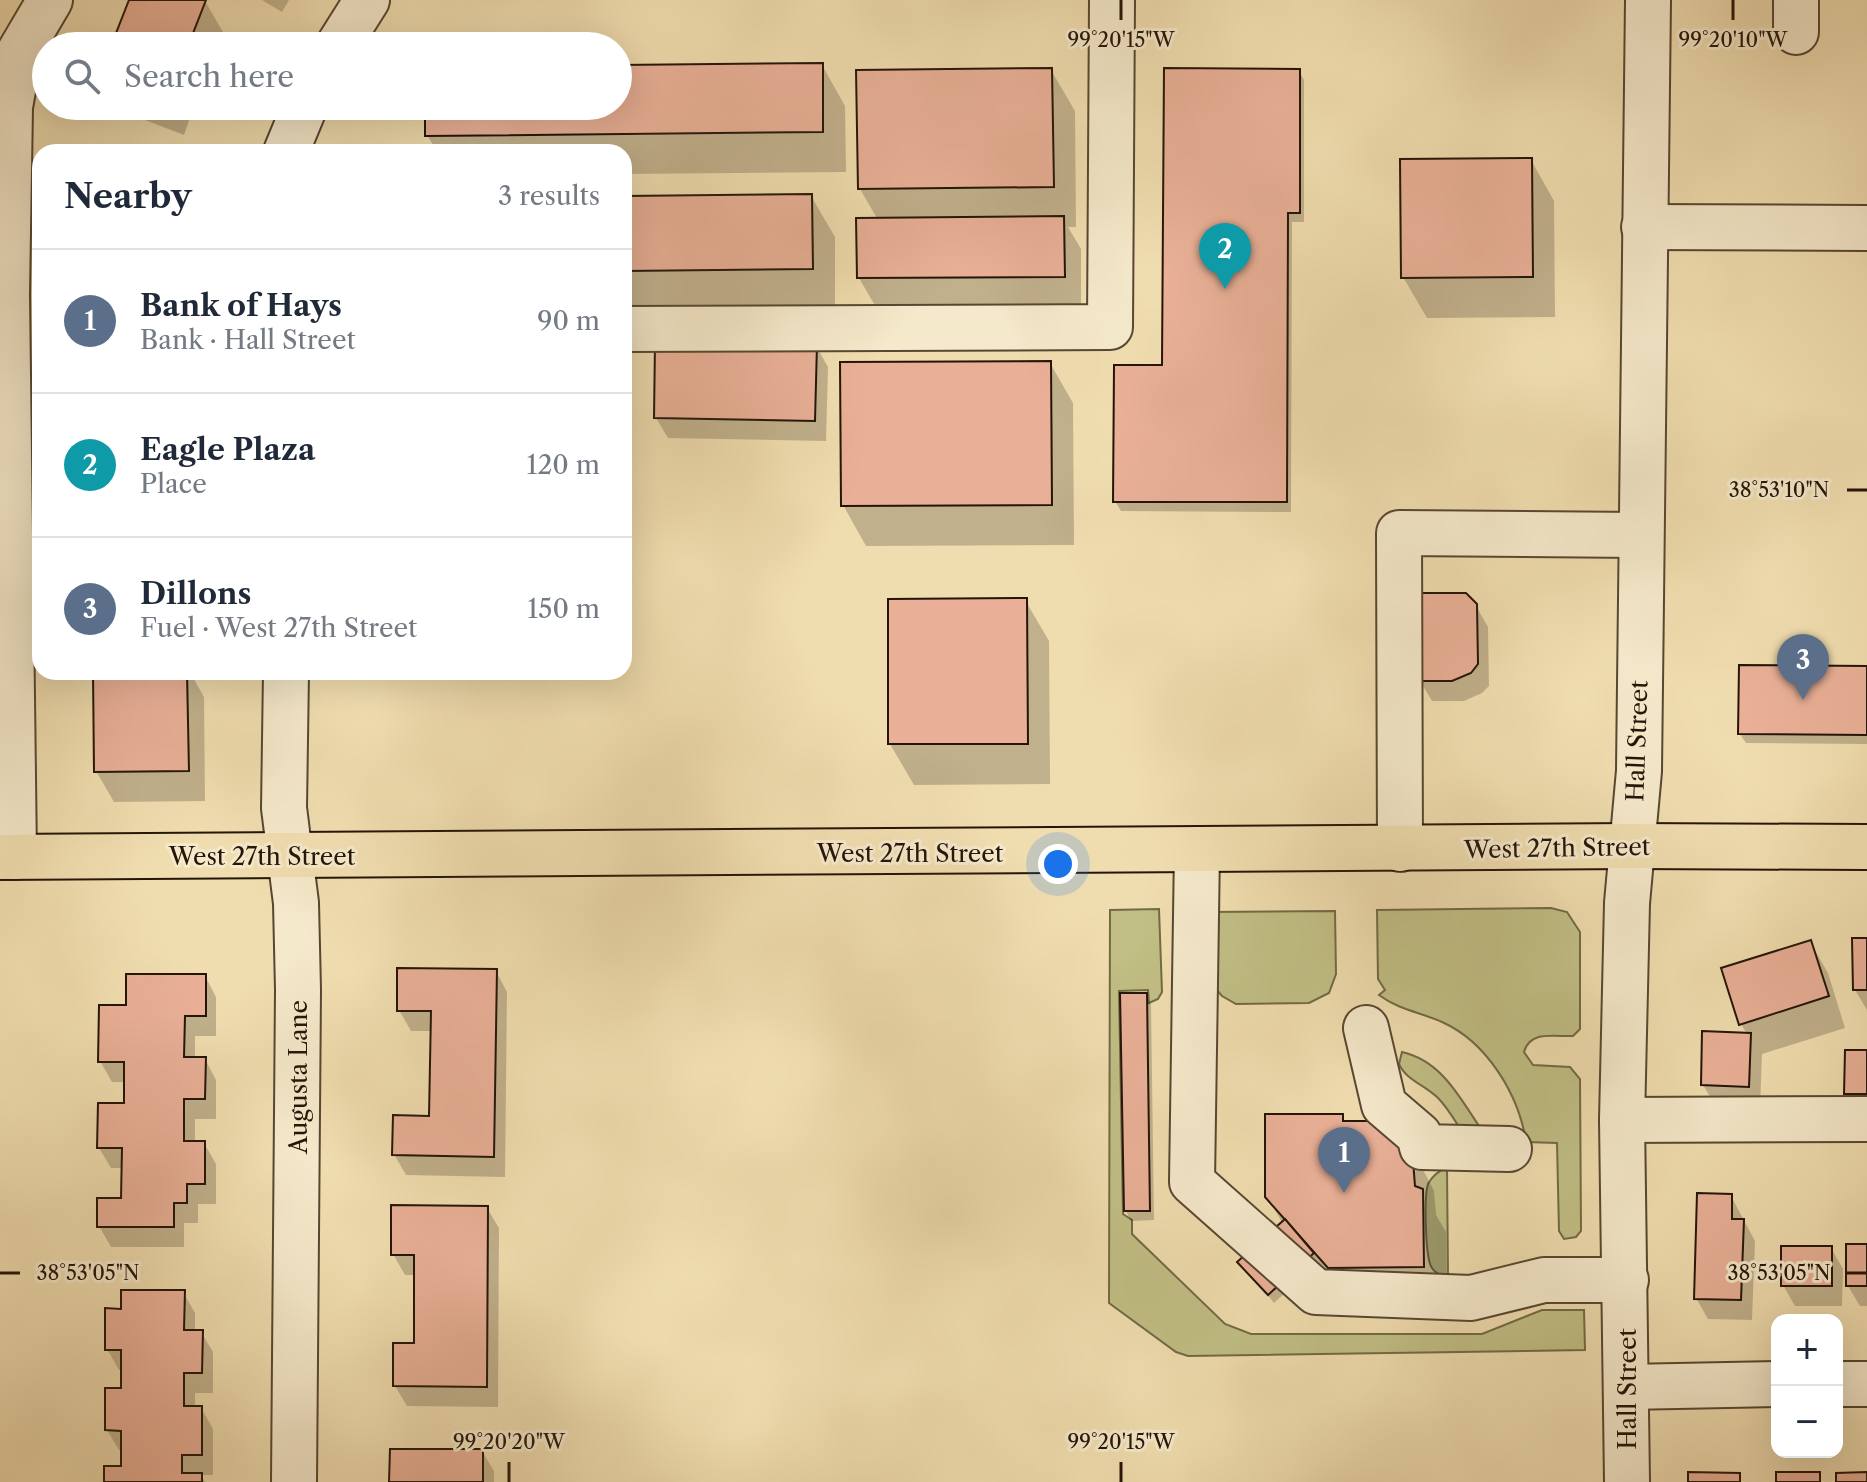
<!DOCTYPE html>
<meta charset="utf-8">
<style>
body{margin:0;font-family:"Libre Caslon Text",serif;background:#f2f2f3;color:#1f2937}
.controls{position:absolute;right:24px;bottom:24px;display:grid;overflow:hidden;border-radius:16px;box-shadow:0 8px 32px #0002}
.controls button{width:72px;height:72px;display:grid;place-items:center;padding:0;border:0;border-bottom:2px solid #e0e1e3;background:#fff;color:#1f2937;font:40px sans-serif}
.you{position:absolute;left:1058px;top:864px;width:28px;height:28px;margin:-20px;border:6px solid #fff;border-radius:50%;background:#1a73e8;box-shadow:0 0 0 12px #1a73e833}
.badge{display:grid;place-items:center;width:52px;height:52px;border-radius:50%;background:#8f2418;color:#fff;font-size:26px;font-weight:700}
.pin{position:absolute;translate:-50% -66px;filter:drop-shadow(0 2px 4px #0008)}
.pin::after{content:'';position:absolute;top:42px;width:28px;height:24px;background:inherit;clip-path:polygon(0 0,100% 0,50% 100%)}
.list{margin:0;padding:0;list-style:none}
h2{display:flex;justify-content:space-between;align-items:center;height:104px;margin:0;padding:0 32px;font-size:34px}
h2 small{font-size:26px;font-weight:400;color:#747a83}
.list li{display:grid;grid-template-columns:52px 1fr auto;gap:24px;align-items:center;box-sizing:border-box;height:144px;padding:0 32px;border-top:2px solid #e0e1e3}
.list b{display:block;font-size:30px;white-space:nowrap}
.list p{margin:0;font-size:26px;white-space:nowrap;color:#747a83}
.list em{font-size:26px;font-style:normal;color:#747a83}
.icon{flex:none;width:44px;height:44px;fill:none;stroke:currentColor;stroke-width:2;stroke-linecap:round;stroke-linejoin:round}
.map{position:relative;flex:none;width:1867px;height:1482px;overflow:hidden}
.search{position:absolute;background:#fff;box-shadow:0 8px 32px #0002;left:32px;top:32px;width:600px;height:88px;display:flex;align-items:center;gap:20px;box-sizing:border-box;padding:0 28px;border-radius:44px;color:#747a83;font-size:30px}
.panel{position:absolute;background:#fff;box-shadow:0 8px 32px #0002;left:32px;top:144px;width:600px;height:536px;border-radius:24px}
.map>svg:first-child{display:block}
.green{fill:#c1bf85;stroke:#726a46;stroke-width:2}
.shadow{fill:#0003}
.building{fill:#e9b097;stroke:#241508;stroke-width:2}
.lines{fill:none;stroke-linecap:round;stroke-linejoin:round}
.minor-casing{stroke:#574732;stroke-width:48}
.major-casing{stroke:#241508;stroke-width:48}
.minor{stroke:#f5e9cb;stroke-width:44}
.major{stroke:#f0ddaf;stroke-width:44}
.ticks{fill:none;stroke:#241508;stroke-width:3}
.labels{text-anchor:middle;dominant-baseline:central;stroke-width:6;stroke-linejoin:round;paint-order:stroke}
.street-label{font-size:24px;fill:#241508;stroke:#f5e9cb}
.ticks-label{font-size:20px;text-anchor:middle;fill:#241508;stroke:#f5e9cb;stroke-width:6;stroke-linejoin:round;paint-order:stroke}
</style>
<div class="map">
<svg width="1867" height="1482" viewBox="0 0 1867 1482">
<rect width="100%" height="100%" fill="#f0ddaf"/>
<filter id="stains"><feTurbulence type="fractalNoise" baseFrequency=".0025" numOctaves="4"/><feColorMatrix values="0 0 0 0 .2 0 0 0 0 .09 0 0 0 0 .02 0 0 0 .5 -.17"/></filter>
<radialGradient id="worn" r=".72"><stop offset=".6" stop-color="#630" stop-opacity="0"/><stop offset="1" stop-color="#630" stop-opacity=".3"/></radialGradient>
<g class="green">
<path d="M1551 908 1567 912 1580 932V1029L1573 1036C1554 1037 1530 1030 1524 1052L1533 1065 1570 1067 1580 1079 1581 1231 1576 1237 1564 1239 1559 1231 1557 1143 1526 1142C1519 1095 1487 1042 1442 1022 1420 1012 1399 1010 1379 995L1385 990 1378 979 1377 910Z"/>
<path d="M1159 909 1162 992 1158 999 1149 1003 1148 990 1119 991 1123 1214 1132 1220V1234L1225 1324 1251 1334H1482L1542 1310H1584L1585 1350 1188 1356 1176 1352 1109 1303 1110 910Z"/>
<path d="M1335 911 1336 974 1329 993 1309 1003 1236 1004 1222 996 1208 980V912Z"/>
<path d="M1402 1052C1442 1061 1460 1098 1481 1129L1461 1130C1454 1119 1447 1107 1438 1098 1425 1085 1406 1080 1399 1064Z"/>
<path d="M1447 1167 1448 1277C1441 1276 1436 1274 1432 1268 1425 1259 1424 1195 1428 1184 1432 1176 1439 1171 1447 1167Z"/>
</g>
<g class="shadow">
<path d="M131 0 205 1 223 32 217 46H113Z"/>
<path d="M262 0H289L282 12Z"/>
<path d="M822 65 845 106 846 172 624 174V152H437L427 135V106H618V67Z"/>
<path d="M1051 70 1075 111 1076 227H1068L1081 249V307L877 309 859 278 878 220 860 189Z"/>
<path d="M1299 71 1304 80V222H1292L1291 512 1121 511 1115 501Z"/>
<path d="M116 106H194L184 135 119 110Z"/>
<path d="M1531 160 1554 201 1555 317 1427 318 1403 277Z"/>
<path d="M811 196 835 237V310L624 312V198Z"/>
<path d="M816 346 828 367 826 441 668 438 656 418Z"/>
<path d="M1050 363 1073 403 1074 545 866 546 843 505Z"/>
<path d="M1025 600 1049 641 1050 784 914 785 890 744Z"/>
<path d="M1476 606 1488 627 1489 686 1482 693 1464 701H1432L1420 681Z"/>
<path d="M1867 668V744L1746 743 1740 734Z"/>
<path d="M94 672H190L204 697 205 801 114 802 96 771Z"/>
<path d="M1867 940V1010L1855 990Z"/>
<path d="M1810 942 1828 973 1845 1028 1762 1054 1760 1107 1715 1105 1703 1085 1747 1034 1741 1024Z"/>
<path d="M496 971 507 992 505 1177 406 1175 394 1154 431 1118 433 1031H411L399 1010Z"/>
<path d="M205 976 216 997V1036H195V1059H205L216 1080V1119H195V1143H204L216 1164V1204H198V1223H184V1247H111L99 1226 123 1200V1168H111L99 1148 126 1105V1082H112L100 1061 128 1007Z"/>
<path d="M1145 995 1151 1004 1154 1220 1131 1221 1126 1211Z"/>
<path d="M1867 1052V1114H1858L1846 1094Z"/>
<path d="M1342 1116 1345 1123 1403 1135 1427 1177 1434 1191 1436 1215 1446 1232 1447 1307 1353 1309 1315 1266 1274 1303 1240 1262 1283 1224 1267 1196Z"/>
<path d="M1731 1196 1755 1241 1752 1320 1708 1319 1696 1298Z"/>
<path d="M487 1208 499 1228 498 1407 407 1406 395 1386 416 1345V1275H405L393 1254Z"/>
<path d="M1867 1246V1306H1860L1848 1286Z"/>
<path d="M1831 1248 1843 1269 1842 1306H1795L1783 1285Z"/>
<path d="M183 1292 195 1313V1332H201L213 1352V1393H195V1408H201L213 1429V1475H201L205 1482H106L123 1468V1451L119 1450 107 1430 123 1390V1370H119L107 1349 123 1311Z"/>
<path d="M482 1451 494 1471V1482H391Z"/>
</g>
<g class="building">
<path d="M129 0H206L188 46H111Z"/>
<path d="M823 63V132L425 136V106H618V65Z"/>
<path d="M1052 68 1054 187 858 189 856 70Z"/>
<path d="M1164 68 1300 69V213H1288L1287 502H1113L1114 365H1162Z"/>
<rect x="121" y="145" width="73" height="7"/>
<path d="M1532 158 1533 277 1401 278 1400 159Z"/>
<path d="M812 194 813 269 624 271V196Z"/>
<path d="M1064 216 1065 277 857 278 856 218Z"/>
<path d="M655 342 817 344 815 421 654 418Z"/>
<path d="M1051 361 1052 505 841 506 840 362Z"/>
<path d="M1418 593H1466L1477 604 1478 664 1471 673 1452 681H1418Z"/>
<path d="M1027 598 1028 744H888V599Z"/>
<path d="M1739 665 1867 666V735L1738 734Z"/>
<path d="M93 672H187L189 771 94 772Z"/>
<path d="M1852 938H1867V990H1853Z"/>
<path d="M1811 940 1829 996 1739 1025 1721 968Z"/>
<path d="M397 968 497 969 494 1157 392 1155 393 1115 429 1116 431 1011H397Z"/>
<path d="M126 974H206V1016H185L184 1057H206L205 1099H184V1141H205V1184H187V1203H174V1227H97V1198H121L122 1148H97L98 1103H124V1062H98L99 1005H126Z"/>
<path d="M1120 993H1147L1150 1211H1124Z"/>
<path d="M1702 1031 1751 1033 1749 1087 1701 1085Z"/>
<path d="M1845 1050H1867V1094H1844Z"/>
<path d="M1265 1114H1343V1121H1388L1412 1148 1415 1186 1423 1189 1424 1267 1328 1268 1265 1197Z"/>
<path d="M1697 1193 1732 1194V1219H1744L1741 1300 1694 1299Z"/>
<path d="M391 1205 488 1206 487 1387 393 1386V1343H414V1255H391Z"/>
<path d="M1285 1219 1314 1253 1268 1295 1237 1262Z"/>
<rect x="1846" y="1244" width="21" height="42"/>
<rect x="1781" y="1246" width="51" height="40"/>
<path d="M121 1290H185L184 1330H203L202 1373H184V1406H202V1455H182V1473H202V1482H104V1466H121V1431L105 1430V1388H121V1350H105V1308L121 1309Z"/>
<path d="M390 1449H483V1482H389Z"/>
<path d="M1688 1472 1740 1473V1482H1688Z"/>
<rect x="1776" y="1472" width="44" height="10"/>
<path d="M1867 1472V1482H1836V1473Z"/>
</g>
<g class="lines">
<defs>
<g id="minor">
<path d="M1796 32V0"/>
<path d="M338 46 367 0"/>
<path d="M286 152 305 106"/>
<path d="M1644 227 1867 228"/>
<path d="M624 329 1110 327 1112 0"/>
<path d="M286 672 284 808 296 903 298 990 294 1482"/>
<path d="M1400 849 1399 533 1641 535"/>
<path d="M1197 850 1192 1182 1316 1292 1471 1298 1544 1280H1626"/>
<path d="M14 857 7 294 10 107 20 51 50 0"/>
<path d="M1366 1028 1384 1105 1419 1135 1422 1147 1509 1149"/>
<path d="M1622 1120 1867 1119"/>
<path d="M1837 1384H1867"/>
<path d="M1627 1387 1777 1384"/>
<path d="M1627 1482 1622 1120 1627 903 1639 771 1648 0"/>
</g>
<path id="major" d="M0 857 1631 846 1867 847"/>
</defs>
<use href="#minor" class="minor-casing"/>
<use href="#major" class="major-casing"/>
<use href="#minor" class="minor"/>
<use href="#major" class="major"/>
</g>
<path class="ticks" d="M1121 0V20M1733 0V20M1847 490H1867M0 1273H20M1847 1273H1867M509 1462V1482M1121 1462V1482"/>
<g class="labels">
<g class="street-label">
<text transform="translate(1637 741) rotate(-88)">Hall Street</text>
<text transform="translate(1557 848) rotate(-1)">West 27th Street</text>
<text x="910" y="853">West 27th Street</text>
<text x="262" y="856">West 27th Street</text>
<text transform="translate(298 1077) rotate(-90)">Augusta Lane</text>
<text transform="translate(1627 1389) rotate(-90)">Hall Street</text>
</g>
</g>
<g class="ticks-label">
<text x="1121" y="47">99°20'15"W</text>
<text x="1733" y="47">99°20'10"W</text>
<text x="1779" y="497">38°53'10"N</text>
<text x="88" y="1280">38°53'05"N</text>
<text x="1779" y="1280">38°53'05"N</text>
<text x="509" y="1449">99°20'20"W</text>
<text x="1121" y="1449">99°20'15"W</text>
</g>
<rect width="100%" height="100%" filter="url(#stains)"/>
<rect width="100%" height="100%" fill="url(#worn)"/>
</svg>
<div class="controls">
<button>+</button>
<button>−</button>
</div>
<div class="you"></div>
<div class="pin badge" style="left:1344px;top:1193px;background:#5c6f8a">1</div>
<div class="pin badge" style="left:1225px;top:289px;background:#0f9aa8">2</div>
<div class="pin badge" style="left:1803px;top:700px;background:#5c6f8a">3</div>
<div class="search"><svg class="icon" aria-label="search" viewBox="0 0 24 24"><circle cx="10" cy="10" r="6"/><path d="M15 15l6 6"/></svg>Search here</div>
<section class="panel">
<h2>Nearby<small>3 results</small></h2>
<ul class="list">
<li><span class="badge" style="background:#5c6f8a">1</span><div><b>Bank of Hays</b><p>Bank · Hall Street</p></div><em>90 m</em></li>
<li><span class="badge" style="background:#0f9aa8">2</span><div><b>Eagle Plaza</b><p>Place</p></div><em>120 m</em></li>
<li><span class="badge" style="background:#5c6f8a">3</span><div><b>Dillons</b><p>Fuel · West 27th Street</p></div><em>150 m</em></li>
</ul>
</section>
</div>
